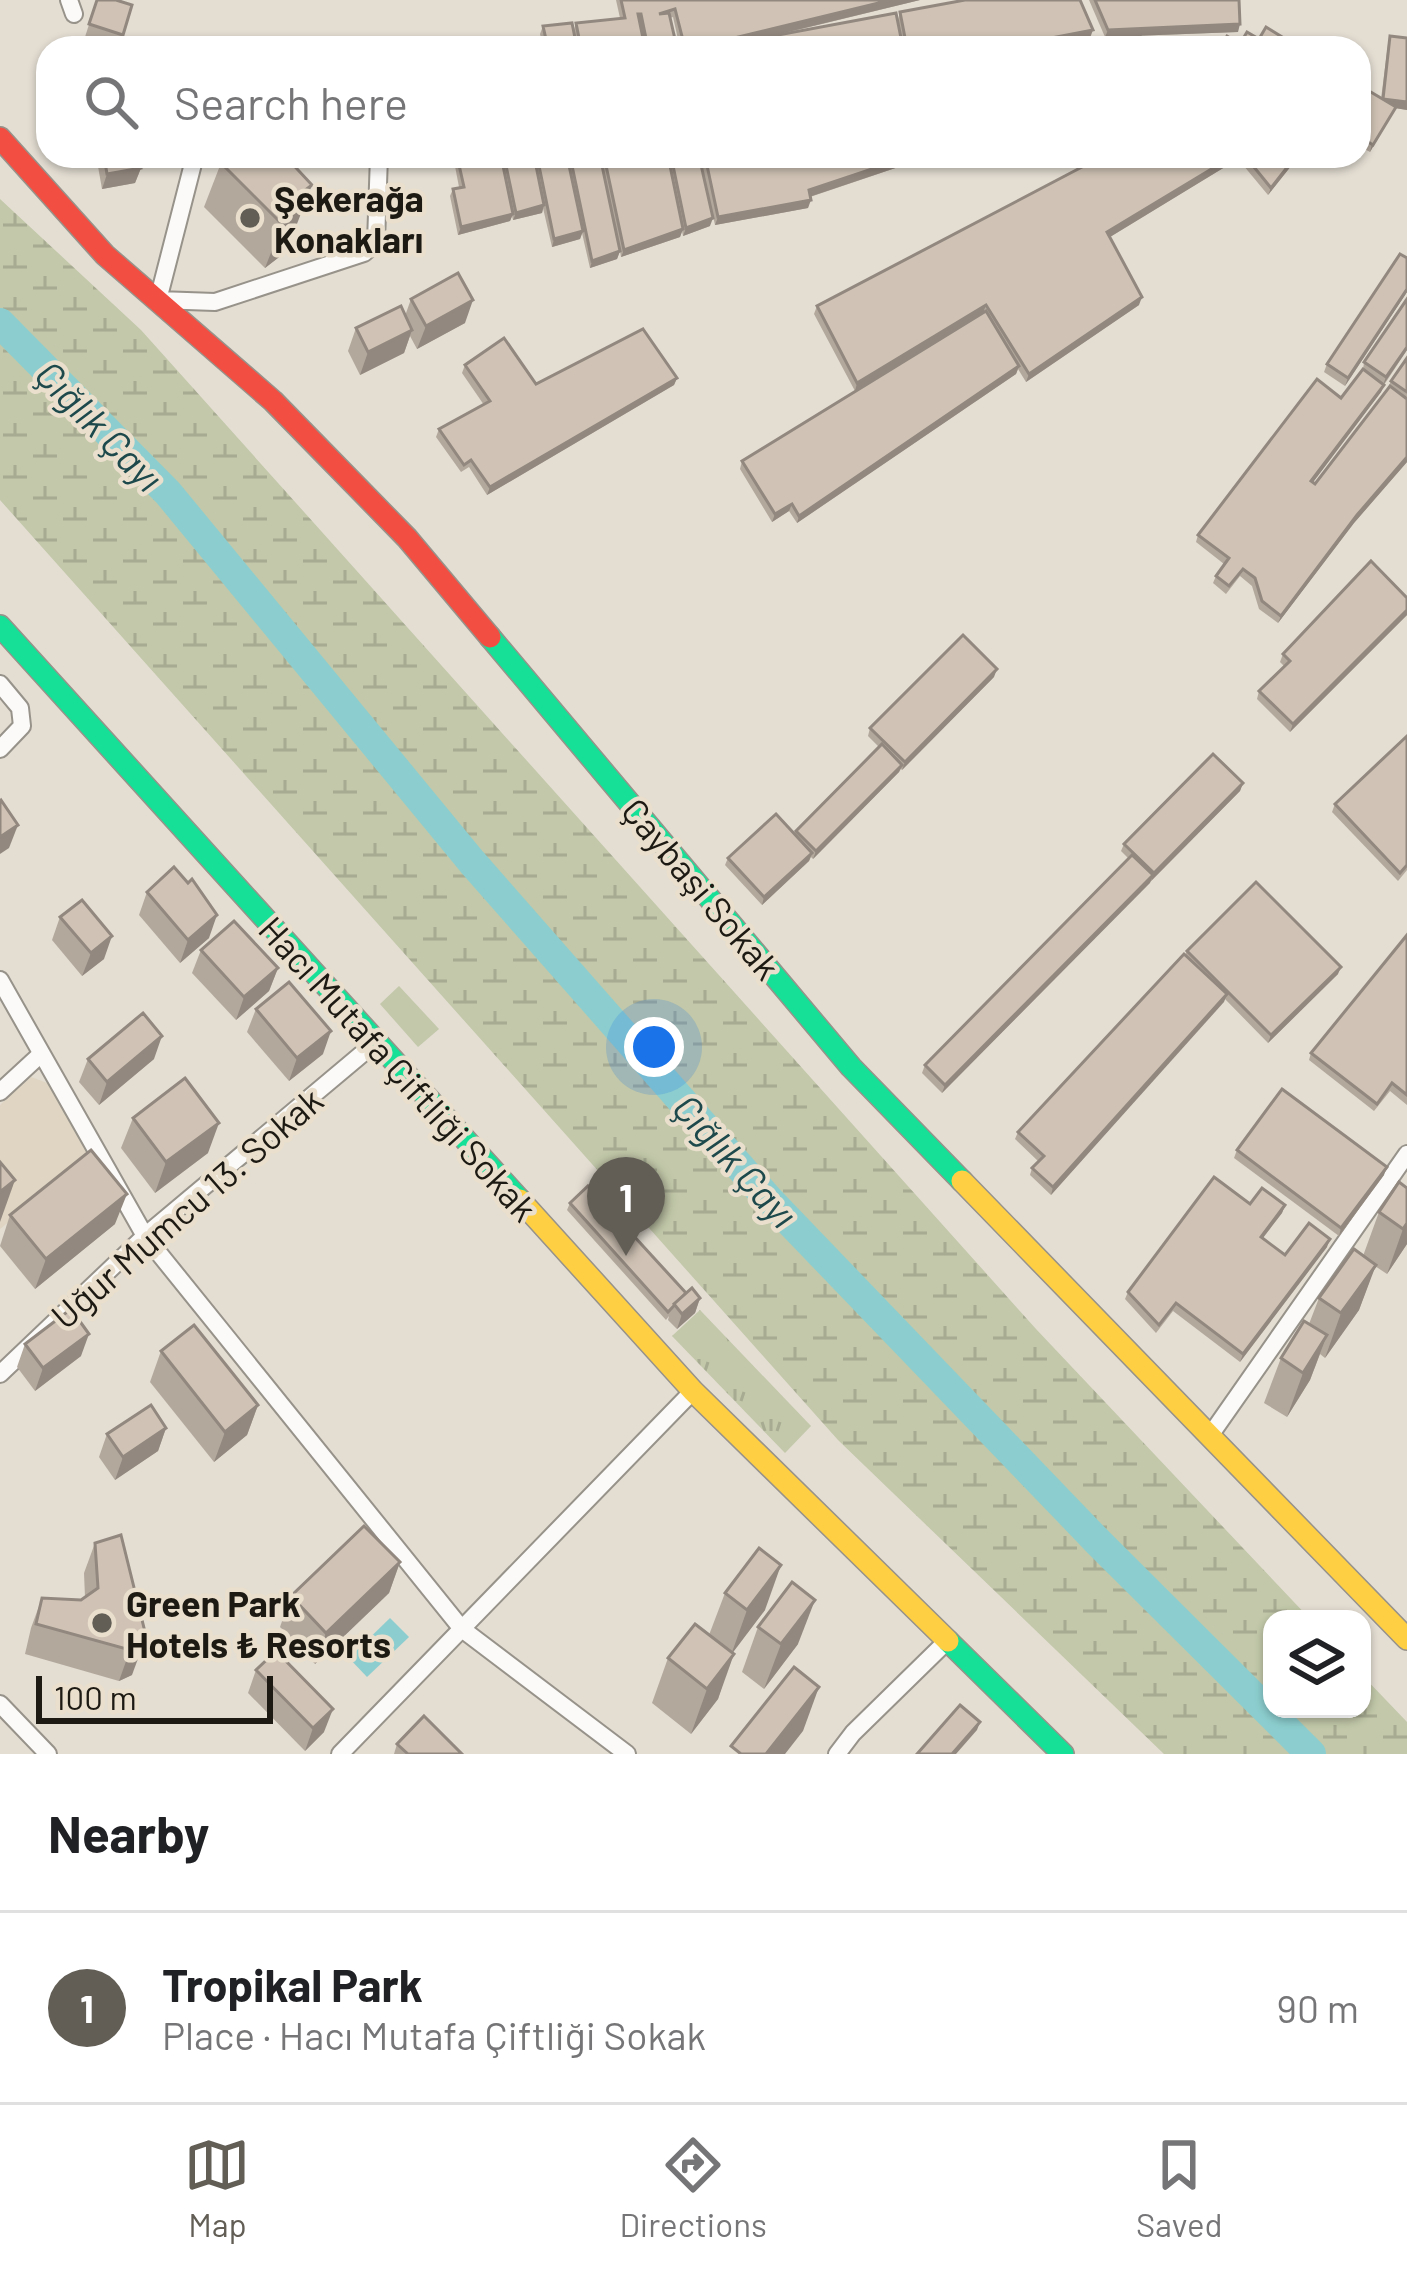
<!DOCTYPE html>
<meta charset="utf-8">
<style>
body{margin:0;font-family:Barlow,sans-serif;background:#f2f2f2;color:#202124}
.controls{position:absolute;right:36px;bottom:36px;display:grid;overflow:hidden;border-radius:24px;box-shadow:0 3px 9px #0004}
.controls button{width:108px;height:108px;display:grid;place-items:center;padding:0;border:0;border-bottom:3px solid #e0e0e0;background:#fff;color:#202124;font:60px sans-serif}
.scale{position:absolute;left:36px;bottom:30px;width:237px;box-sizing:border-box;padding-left:12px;border:6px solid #1d1913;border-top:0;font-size:33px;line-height:42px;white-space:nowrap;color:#1d1913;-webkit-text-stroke:9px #e9dfcc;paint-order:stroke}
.you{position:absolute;left:654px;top:1047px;width:42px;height:42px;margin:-30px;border:9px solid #fff;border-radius:50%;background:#1a73e8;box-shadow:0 0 0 18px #1a73e833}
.badge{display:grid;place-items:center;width:78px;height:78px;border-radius:50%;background:#625e56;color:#fff;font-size:39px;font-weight:700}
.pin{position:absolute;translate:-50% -99px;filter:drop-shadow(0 3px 6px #0008)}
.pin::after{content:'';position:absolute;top:63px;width:42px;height:36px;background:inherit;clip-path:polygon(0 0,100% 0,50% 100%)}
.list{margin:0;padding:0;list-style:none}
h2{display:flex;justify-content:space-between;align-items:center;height:156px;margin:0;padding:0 48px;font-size:51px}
h2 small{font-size:39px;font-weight:400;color:#757577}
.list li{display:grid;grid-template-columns:78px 1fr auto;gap:36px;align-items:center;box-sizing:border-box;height:192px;padding:0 48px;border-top:3px solid #e0e0e0}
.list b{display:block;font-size:45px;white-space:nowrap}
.list p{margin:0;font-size:39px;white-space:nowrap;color:#757577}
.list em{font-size:39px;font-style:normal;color:#757577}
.icon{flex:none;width:66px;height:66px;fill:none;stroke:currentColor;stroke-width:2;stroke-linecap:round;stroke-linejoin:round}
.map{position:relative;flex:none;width:1407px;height:1754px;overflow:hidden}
.search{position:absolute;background:#fff;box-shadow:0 3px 9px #0004;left:36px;right:36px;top:36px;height:132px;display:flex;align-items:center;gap:30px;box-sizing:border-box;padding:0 42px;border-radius:36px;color:#757577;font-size:45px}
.sheet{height:348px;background:#fff}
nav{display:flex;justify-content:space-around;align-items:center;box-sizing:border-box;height:168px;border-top:3px solid #e0e0e0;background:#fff;font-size:33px;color:#757577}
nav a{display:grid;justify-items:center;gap:6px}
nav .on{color:#625e56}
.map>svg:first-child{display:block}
.built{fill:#dfd5c2}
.green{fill:#c2c8a9}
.wetland{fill:url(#wetland-marsh)}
.park{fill:url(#park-tufts)}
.water{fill:#8ccecf}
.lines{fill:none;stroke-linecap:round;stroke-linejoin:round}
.river{stroke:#8ccecf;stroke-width:30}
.street-casing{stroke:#97928a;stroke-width:20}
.fast-casing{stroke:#97928a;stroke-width:24}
.slow-casing{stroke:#97928a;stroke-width:24}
.jam-casing{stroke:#97928a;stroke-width:24}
.street{stroke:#fbfaf8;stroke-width:16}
.fast{stroke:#16e098;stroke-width:21}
.slow{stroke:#ffcf43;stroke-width:21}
.jam{stroke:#f24e42;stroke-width:21}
.wall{fill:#b3a89c}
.shaded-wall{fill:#92887f}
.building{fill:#d0c3b5;stroke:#92887f;stroke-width:3}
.poi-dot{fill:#625e56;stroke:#e9dfcc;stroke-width:4.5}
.labels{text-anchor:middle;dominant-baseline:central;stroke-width:9;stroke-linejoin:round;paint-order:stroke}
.poi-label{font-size:36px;font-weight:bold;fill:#1d1913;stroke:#e9dfcc;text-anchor:start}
.street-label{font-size:36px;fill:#1d1913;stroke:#e9dfcc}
.water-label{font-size:39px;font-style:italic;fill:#1d494c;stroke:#e9dfcc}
</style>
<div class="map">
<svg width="1407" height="1754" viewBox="0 0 1407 1754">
<defs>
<pattern id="wetland-marsh" width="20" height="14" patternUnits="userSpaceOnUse" patternTransform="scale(3)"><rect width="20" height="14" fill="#c2c8a9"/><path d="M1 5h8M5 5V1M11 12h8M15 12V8" fill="none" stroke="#a6ab91"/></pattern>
<pattern id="park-tufts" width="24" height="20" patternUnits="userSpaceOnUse" patternTransform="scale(3)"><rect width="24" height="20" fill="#c2c8a9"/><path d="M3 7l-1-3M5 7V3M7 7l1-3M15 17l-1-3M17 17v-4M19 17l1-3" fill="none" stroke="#a6ab91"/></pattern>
</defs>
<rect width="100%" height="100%" fill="#e3ddd2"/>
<path class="built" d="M31 1077 47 1083 89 1156 0 1229V1105Z"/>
<path class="green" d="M399 986 439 1029 418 1047 380 1004Z"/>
<path class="wetland" d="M0 199 141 330 1036 1329 1310 1619H1272V1709H1362V1675L1407 1722V1754H1164L838 1440 0 500Z"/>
<path class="park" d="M700 1310 811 1426 785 1453 672 1336Z"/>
<path class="water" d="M390 1618 409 1637 367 1677 349 1658Z"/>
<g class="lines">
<path class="river" d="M0 323 168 493 472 862 770 1201 1098 1542 1311 1754"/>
<defs>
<g id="street">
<path d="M69 0 74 14"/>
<path d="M195 156 158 300 215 302 364 253 376 242 379 156"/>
<path d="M0 684 20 708 22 726 0 749"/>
<path d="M0 980 145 1236 462 1629 627 1754"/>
<path d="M0 1092 41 1054"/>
<path d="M0 1374 145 1236 375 1043"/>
<path d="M1209 1437 1407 1154"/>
<path d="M0 1704 48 1754"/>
<path d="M340 1754 693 1391"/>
<path d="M837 1754 853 1733 946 1642"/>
</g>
<g id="fast">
<path d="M0 626 520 1200"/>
<path d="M490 637 851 1067 962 1181"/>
<path d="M948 1641 1063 1754"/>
</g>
<g id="slow">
<path d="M962 1181 1407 1639"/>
<path d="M520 1200 693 1391 948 1641"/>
</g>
<path id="jam" d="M0 138 105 255 273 401 407 538 490 637"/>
</defs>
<use href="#street" class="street-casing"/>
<use href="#fast" class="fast-casing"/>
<use href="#slow" class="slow-casing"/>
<use href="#jam" class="jam-casing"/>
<use href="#street" class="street"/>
<use href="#fast" class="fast"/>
<use href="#slow" class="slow"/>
<use href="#jam" class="jam"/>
</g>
<g class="wall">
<path d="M97 0 132 5 118 48H109L84 40Z"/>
<path d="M616 0H920L765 38 898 20 900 12 1090 38 1037 48H680L673 17 670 18 677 48H543L540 34 543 26 574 30 576 23 620 18Z"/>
<path d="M1089 0H1239L1238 32 1105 37Z"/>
<path d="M1390 36 1407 38V110L1395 108 1370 152 1359 146V85L1381 99 1388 44Z"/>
<path d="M98 156H139L141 168 135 183 102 189 97 161Z"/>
<path d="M453 156H699L710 226 683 236 682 231 680 237 621 257 620 251 617 259 590 268 582 233 580 239 552 247 543 208 542 213 513 220 512 216 510 221 458 235 450 196 453 189 459 187Z"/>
<path d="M700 156H931L810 197 808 208 715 225Z"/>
<path d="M1103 156H1299L1268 195 1238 159 1110 237 1139 305 1026 382 1018 369 1016 374 797 523 789 511 772 522 740 469 742 461 855 391 814 314 817 306Z"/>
<path d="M221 163 295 229 290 233 283 254 265 268 204 207Z"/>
<path d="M1407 258V292L1345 386 1324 372 1327 364Z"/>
<path d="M411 299 465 323 417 349 410 336 404 353 360 375 348 351 356 328 405 316Z"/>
<path d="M1407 299V350L1384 385 1381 392 1313 482 1315 484 1388 388 1391 381 1407 358V462L1354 523 1278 623 1259 609 1252 586 1240 576 1226 594 1213 583 1216 576 1224 564 1196 542 1198 535 1341 398 1363 370 1364 362Z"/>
<path d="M465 365 536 384 677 378 674 385 487 495 469 467 461 472 436 437 439 429 484 405 462 373Z"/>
<path d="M1407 598V615L1290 732 1257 699 1259 691 1284 666 1280 662 1283 654Z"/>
<path d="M994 677 902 770 901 769 899 772 813 859 811 857 809 861 762 905 725 865 728 858 794 834 796 831 879 747 868 736 870 728Z"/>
<path d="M1407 736V870L1398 881 1332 812 1335 804Z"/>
<path d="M1243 783 1240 791 942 1093 922 1073 925 1065 1129 859 1121 851 1124 844Z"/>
<path d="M147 892 209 938 180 963 139 915Z"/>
<path d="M60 917 104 959 82 976 52 940Z"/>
<path d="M1407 935V1105L1390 1091 1374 1111 1309 1060 1311 1053Z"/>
<path d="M201 950 278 968 269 991 236 1020 192 973Z"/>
<path d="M1187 951 1338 974 1268 1043 1225 999 1051 1195 1030 1175 1032 1168 1038 1161 1015 1139 1018 1132 1185 955Z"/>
<path d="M256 1009 323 1054 289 1081 247 1032Z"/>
<path d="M88 1059H154L99 1105 79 1082Z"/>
<path d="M133 1118 208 1153 155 1193 121 1148Z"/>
<path d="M1237 1150 1384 1175 1339 1236 1234 1158Z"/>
<path d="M1407 1188V1244L1387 1274 1375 1266 1359 1310 1325 1358 1320 1354 1310 1380 1287 1417 1264 1403 1281 1358 1309 1324 1319 1298 1363 1256 1379 1212Z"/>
<path d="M570 1203 686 1293 700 1298 695 1313 677 1329 668 1320 669 1316 666 1320 567 1210Z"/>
<path d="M1250 1204 1285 1205 1282 1213 1263 1238 1285 1255 1327 1247 1240 1362 1173 1311 1156 1333 1125 1299 1128 1292Z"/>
<path d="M10 1215 115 1224 35 1289 0 1246Z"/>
<path d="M25 1344 81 1356 35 1391 17 1367Z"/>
<path d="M161 1351 258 1405 247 1435 214 1462 150 1382Z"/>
<path d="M166 1428 158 1451 115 1480 99 1457 107 1434Z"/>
<path d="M121 1535 132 1675 119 1681 25 1654 31 1628 42 1598 81 1600 85 1597 84 1573 95 1543Z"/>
<path d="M400 1562 389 1593 315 1664 280 1627 291 1596Z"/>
<path d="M725 1593 765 1610 732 1653 718 1699 691 1734 652 1703 668 1658 709 1635Z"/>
<path d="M758 1627 798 1644 764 1689 742 1672Z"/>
<path d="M256 1670 324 1732 305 1751 248 1693Z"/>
<path d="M397 1744 462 1754H394Z"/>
</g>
<g class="shaded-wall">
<path d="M891 0H920L722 48H693Z"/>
<path d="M1240 24 1238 32 1105 37 1108 30Z"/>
<path d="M1093 30 1090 38 1037 48H999Z"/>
<path d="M1383 99 1407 102V110L1395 108 1370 152Z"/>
<path d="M911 156H931L806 198 809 190Z"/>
<path d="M1233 156H1240L1238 159 1105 240 1107 232Z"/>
<path d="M1296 156H1299L1268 195 1271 188Z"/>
<path d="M141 168 135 183 102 189 107 174Z"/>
<path d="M312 185 295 229 290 233 283 254 265 268 291 201Z"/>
<path d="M811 200 808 208 715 225 718 217Z"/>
<path d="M544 205 542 213 513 220 516 213Z"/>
<path d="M513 214 510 221 458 235 461 227Z"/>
<path d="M713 218 710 226 683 236 686 228Z"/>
<path d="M683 229 680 237 621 257 624 250Z"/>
<path d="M583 231 580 239 552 247 554 239Z"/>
<path d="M620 251 617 259 590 268 592 261Z"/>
<path d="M1407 289V292L1345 386 1348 378Z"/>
<path d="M1142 297 1139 305 1026 382 1029 374Z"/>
<path d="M473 300 465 323 417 349 426 326Z"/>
<path d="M986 305 983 313 855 391 857 383Z"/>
<path d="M412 330 404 353 360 375 368 352Z"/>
<path d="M1407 347V350L1383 385 1386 377Z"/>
<path d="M1019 366 1016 374 797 523 799 516Z"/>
<path d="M677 378 674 385 487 495 490 487Z"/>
<path d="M1384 385 1381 392 1308 489 1311 481Z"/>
<path d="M1407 457V462L1354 523 1278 623 1281 616 1357 515Z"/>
<path d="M792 504 789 511 772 522 775 514Z"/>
<path d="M1407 610V615L1290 732 1293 724Z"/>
<path d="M997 669 994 677 902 770 905 762Z"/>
<path d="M902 765 899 772 813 859 816 851Z"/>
<path d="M1243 783 1240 791 1151 881 1154 873Z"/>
<path d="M18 825 9 848 0 854V837Z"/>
<path d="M812 853 809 861 762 905 764 897Z"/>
<path d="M1153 875 1150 883 942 1093 945 1085Z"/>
<path d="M217 915 209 938 180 963 188 940Z"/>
<path d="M112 936 104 959 82 976 91 953Z"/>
<path d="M1341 967 1338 974 1268 1043 1271 1035Z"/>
<path d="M278 968 269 991 236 1020 244 997Z"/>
<path d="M1227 994 1224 1002 1051 1195 1053 1187Z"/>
<path d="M331 1031 323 1054 289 1081 297 1058Z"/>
<path d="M162 1036 154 1059 99 1105 107 1082Z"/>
<path d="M219 1123 208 1153 155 1193 166 1162Z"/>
<path d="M1387 1167 1384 1175 1339 1236 1341 1228Z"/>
<path d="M15 1180 0 1222V1192Z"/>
<path d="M127 1194 115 1224 35 1289 46 1259Z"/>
<path d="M1285 1205 1282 1213 1258 1244 1261 1237Z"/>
<path d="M1407 1223V1244L1387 1274 1403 1229Z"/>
<path d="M1330 1239 1327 1247 1240 1362 1243 1354Z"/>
<path d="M1376 1265 1359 1310 1325 1358 1341 1313Z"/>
<path d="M700 1298 695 1313 677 1329 682 1314Z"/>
<path d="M89 1334 81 1356 35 1391 43 1368Z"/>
<path d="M1327 1335 1310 1380 1287 1417 1303 1373Z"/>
<path d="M258 1405 247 1435 214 1462 225 1432Z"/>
<path d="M166 1428 158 1451 115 1480 123 1457Z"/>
<path d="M400 1562 389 1593 315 1664 326 1633Z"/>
<path d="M781 1565 765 1610 731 1655 747 1610Z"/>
<path d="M815 1600 798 1644 764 1689 781 1644Z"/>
<path d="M143 1645 132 1675 119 1681 130 1650Z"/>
<path d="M734 1654 718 1699 691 1734 707 1689Z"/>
<path d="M819 1687 803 1731 785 1754H766Z"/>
<path d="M333 1709 324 1732 305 1751 313 1728Z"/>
<path d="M980 1722 977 1730 956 1754H952Z"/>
</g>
<g class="building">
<path d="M97 0H116L132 5 123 35 89 24Z"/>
<path d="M621 0H891L693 48H685L675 9 659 14 669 13 677 48H648L641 14H638L645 48H581L576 23 625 18Z"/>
<path d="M965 0H1080L1093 30 999 48H907L900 12Z"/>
<path d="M1095 0H1239L1240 24 1108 30Z"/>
<path d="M896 13 903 48H709Z"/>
<path d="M572 23 577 48H548L543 26Z"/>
<path d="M1266 27 1300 48H1220L1227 36 1240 44 1247 32 1259 39Z"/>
<path d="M1140 35 1143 48H1063Z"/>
<path d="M1390 36 1407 38V102L1383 99Z"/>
<path d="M1359 85 1396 107 1373 145 1359 136Z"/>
<path d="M104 156H139L141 168 107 174Z"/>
<path d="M228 156H285L312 185 291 201 299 209 281 223 221 163Z"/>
<path d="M457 156H501L513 214 461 227 453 189 464 187Z"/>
<path d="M504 156H534L544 205 516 213Z"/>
<path d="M537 156H567L583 231 554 239Z"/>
<path d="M570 156H600L620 251 592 261Z"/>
<path d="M604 156H668L683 229 624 250Z"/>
<path d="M671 156H699L713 218 686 228Z"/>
<path d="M705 156H911L809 190 811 200 718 217Z"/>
<path d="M1103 156H1233L1107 232 1142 297 1029 374 986 305 857 383 817 306Z"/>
<path d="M1245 156H1296L1271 188Z"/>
<path d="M1400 254 1407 258V289L1348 378 1327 364Z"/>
<path d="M458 273 473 300 426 326 411 299Z"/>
<path d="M1407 299V347L1386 377 1364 362Z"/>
<path d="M401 306 412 330 368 352 356 328Z"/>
<path d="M986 311 1019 366 799 516 792 504 775 514 742 461Z"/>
<path d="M643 329 677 378 490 487 471 460 464 465 439 429 490 401 465 365 504 338 536 384Z"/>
<path d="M1407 358V392L1391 381Z"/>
<path d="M1363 369 1384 385 1311 481 1315 484 1390 386 1407 399V457L1357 515 1281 616 1262 601 1255 578 1243 569 1229 586 1216 576 1229 558 1198 535 1317 379 1341 398Z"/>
<path d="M1371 561 1407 598V610L1293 724 1259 691 1290 661 1283 654Z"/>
<path d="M963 635 997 669 905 762 870 728Z"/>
<path d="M1407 736V865L1400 873 1335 804Z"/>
<path d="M882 744 902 765 816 851 796 831Z"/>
<path d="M1213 754 1243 783 1154 873 1124 844Z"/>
<path d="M1 800 18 825 0 837V801Z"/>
<path d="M776 814 812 853 764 897 728 858Z"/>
<path d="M1132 855 1153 875 945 1085 925 1065Z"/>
<path d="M174 867 188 883 192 879 217 915 188 940 147 892Z"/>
<path d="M1256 882 1341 967 1271 1035 1187 951Z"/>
<path d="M82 900 112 936 91 953 60 917Z"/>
<path d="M234 921 278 968 244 997 201 950Z"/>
<path d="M1407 935V1095L1392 1083 1377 1104 1311 1053Z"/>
<path d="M1184 954 1227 994 1053 1187 1032 1168 1044 1156 1018 1132Z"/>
<path d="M289 982 331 1031 297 1058 256 1009Z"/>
<path d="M143 1013 162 1036 107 1082 88 1059Z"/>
<path d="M185 1078 219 1123 166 1162 133 1118Z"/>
<path d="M1282 1089 1387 1167 1341 1228 1237 1150Z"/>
<path d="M91 1150 127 1194 46 1259 10 1215Z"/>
<path d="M0 1162 15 1180 0 1192Z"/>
<path d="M1214 1177 1250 1204 1262 1188 1285 1205 1261 1237 1285 1255 1309 1223 1330 1239 1243 1354 1176 1303 1159 1325 1128 1292Z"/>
<path d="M1399 1182 1407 1188V1223L1403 1229 1379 1212Z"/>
<path d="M588 1186 686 1293 668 1312 570 1203Z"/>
<path d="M1354 1249 1376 1265 1341 1313 1319 1298Z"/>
<path d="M692 1288 700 1298 682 1314 674 1304Z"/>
<path d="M71 1309 89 1334 43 1368 25 1344Z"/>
<path d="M1304 1321 1327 1335 1303 1373 1281 1358Z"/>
<path d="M194 1325 258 1405 225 1432 161 1351Z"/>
<path d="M151 1405 166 1428 123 1457 107 1434Z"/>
<path d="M364 1526 400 1562 326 1633 291 1596Z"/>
<path d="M121 1535 145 1632 143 1645 130 1650 36 1624 42 1598 81 1600 98 1588 95 1543Z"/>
<path d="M759 1548 781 1565 747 1610 725 1593Z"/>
<path d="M792 1582 815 1600 781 1644 758 1627Z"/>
<path d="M695 1624 734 1654 707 1689 668 1658Z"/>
<path d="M276 1651 333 1709 313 1728 256 1670Z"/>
<path d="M794 1667 819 1687 766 1754H741L731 1746Z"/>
<path d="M960 1705 980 1722 952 1754H917Z"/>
<path d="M424 1716 462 1754H408L397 1744Z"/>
</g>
<g class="poi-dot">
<circle cx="250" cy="218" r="12"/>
<circle cx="102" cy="1623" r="12"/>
</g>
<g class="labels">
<g class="poi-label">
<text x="274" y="197">Şekerağa<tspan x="274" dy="41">Konakları</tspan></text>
<text x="126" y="1602">Green Park<tspan x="126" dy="41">Hotels ₺ Resorts</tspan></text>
</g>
<g class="street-label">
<text transform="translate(702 888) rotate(50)">Çaybaşi Sokak</text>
<text transform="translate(399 1068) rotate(48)">Hacı Mutafa Çiftliği Sokak</text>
<text transform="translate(186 1207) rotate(-41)">Uğur Mumcu 13. Sokak</text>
</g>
<g class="water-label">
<text transform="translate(100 425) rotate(46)">Çığlık Çayı</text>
<text transform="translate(736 1160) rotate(48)">Çığlık Çayı</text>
</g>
</g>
</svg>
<div class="controls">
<button><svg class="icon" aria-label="layers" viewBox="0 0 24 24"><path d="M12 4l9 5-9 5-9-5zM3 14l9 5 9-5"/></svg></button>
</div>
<div class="scale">100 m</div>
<div class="you"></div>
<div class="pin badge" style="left:626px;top:1256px">1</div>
<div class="search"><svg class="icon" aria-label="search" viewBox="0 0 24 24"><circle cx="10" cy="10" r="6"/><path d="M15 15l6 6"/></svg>Search here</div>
</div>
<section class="sheet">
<h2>Nearby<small></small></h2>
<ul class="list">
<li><span class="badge">1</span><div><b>Tropikal Park</b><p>Place · Hacı Mutafa Çiftliği Sokak</p></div><em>90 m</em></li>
</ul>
</section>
<nav>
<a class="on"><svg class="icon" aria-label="map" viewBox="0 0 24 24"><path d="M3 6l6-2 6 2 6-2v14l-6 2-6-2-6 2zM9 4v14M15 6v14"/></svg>Map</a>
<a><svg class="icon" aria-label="directions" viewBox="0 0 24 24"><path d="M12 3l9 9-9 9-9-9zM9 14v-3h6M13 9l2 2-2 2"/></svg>Directions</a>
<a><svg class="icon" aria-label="saved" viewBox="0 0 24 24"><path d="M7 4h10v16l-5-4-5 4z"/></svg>Saved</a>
</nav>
